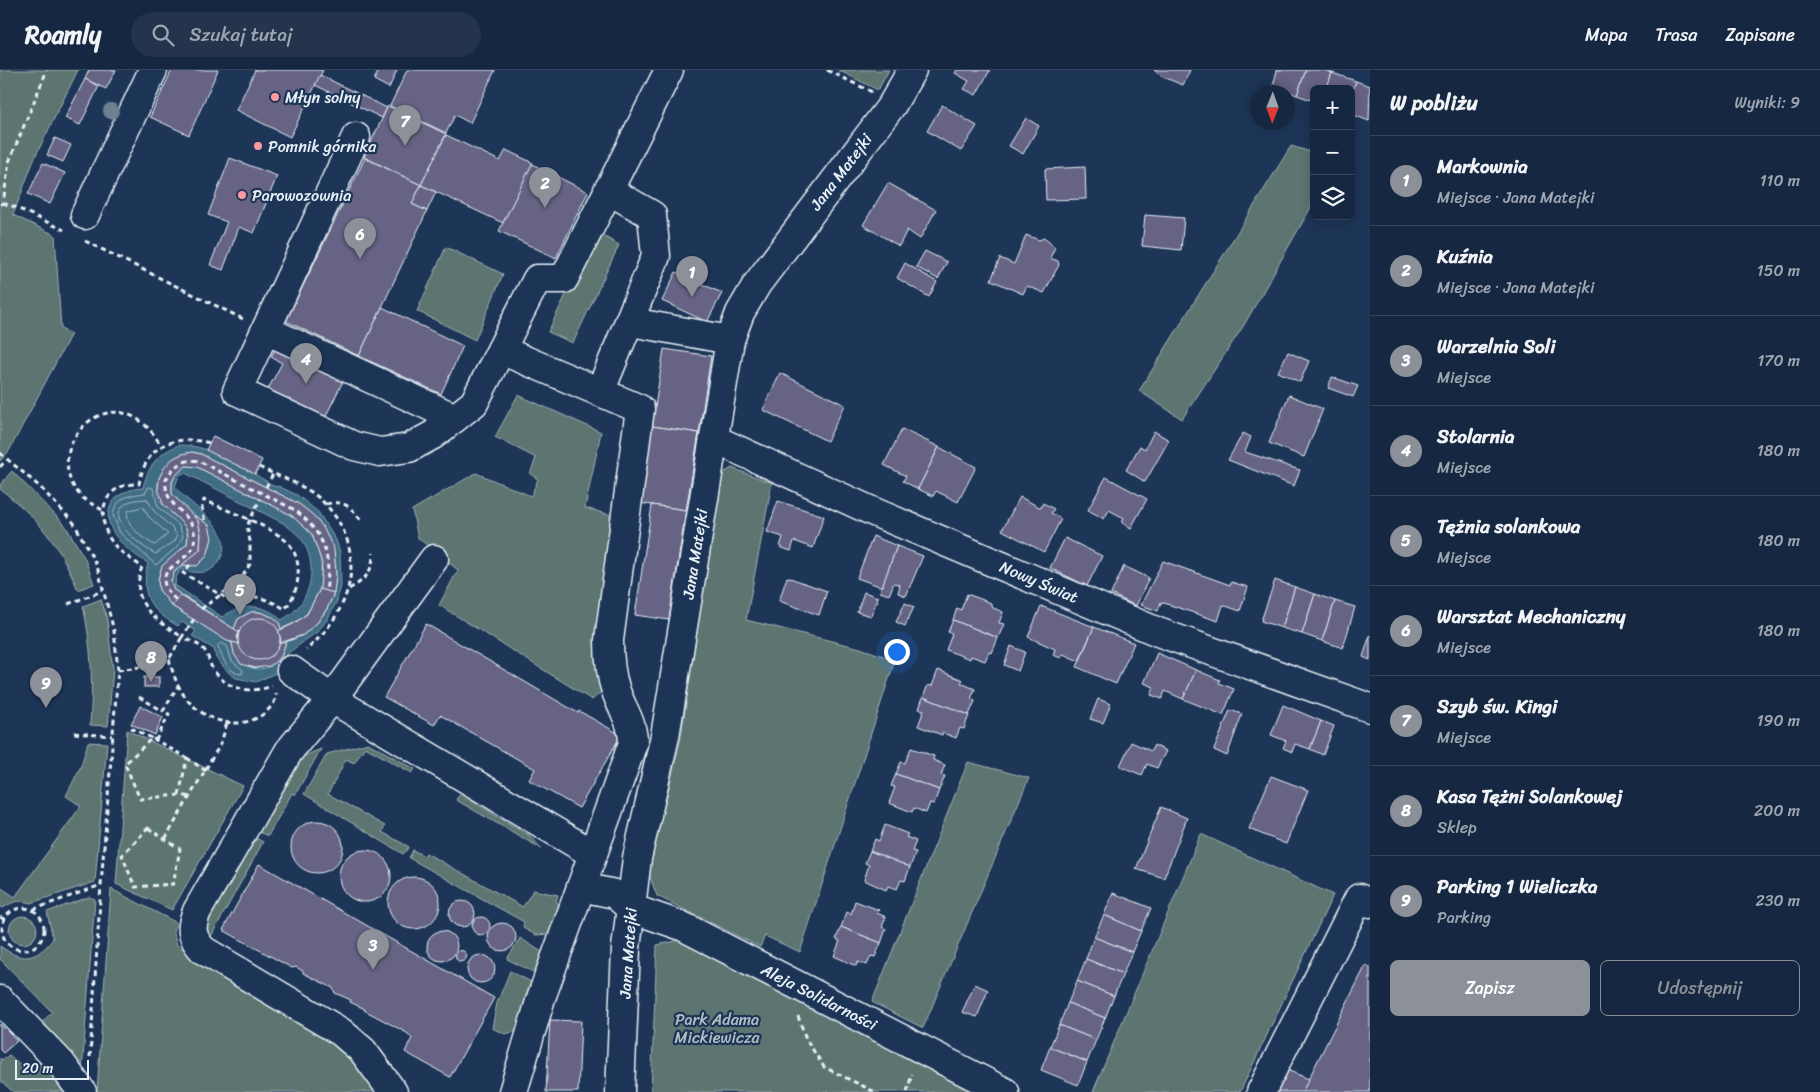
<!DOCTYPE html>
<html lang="pl">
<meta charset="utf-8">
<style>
body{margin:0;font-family:Sriracha,sans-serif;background:#23344c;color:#f1f3f6}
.controls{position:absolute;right:15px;top:15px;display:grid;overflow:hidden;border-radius:8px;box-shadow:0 2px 12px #0003}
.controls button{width:45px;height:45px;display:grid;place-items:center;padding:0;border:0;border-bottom:1px solid #35445a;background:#162841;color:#f1f3f6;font:25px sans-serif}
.compass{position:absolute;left:1250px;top:15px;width:45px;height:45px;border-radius:50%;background:#162841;box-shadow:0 2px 12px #0003;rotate:181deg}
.scale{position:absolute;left:15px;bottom:12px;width:74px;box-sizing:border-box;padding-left:5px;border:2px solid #e8f1f8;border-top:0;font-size:14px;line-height:18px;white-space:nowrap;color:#e8f1f8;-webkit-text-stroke:4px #1d3557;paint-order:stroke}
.you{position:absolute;left:896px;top:581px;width:18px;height:18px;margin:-12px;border:4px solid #fff;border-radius:50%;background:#1a73e8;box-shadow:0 0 0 8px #1a73e833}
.badge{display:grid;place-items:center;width:32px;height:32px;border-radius:50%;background:#8c9099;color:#fff;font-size:16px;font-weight:700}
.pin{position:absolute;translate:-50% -41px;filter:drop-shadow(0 1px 2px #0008)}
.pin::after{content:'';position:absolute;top:26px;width:18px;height:15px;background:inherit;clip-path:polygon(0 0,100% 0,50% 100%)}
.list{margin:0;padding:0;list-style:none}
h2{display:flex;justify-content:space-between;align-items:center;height:65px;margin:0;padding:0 20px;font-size:21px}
h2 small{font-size:16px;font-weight:400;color:#9ea6b1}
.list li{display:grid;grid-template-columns:32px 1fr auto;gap:15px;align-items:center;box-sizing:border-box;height:90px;padding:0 20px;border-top:1px solid #35445a}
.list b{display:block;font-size:19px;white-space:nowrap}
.list p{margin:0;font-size:16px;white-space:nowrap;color:#9ea6b1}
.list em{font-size:16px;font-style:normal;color:#9ea6b1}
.actions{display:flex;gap:10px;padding:15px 20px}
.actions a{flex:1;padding:11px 0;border:1px solid #8c9099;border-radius:8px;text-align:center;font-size:18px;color:#8c9099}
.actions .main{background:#8c9099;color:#fff}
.icon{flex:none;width:28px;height:28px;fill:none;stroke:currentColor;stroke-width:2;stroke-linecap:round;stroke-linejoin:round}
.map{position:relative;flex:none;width:1370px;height:1022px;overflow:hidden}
header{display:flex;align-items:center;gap:30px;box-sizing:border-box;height:70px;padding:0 25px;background:#162841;border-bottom:1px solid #35445a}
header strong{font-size:24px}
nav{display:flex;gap:28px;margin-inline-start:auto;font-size:18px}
.search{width:350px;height:45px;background:#23344c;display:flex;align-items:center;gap:12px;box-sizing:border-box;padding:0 18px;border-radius:28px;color:#9ea6b1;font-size:19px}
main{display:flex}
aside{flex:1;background:#162841}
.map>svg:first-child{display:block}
.green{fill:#5c7470;stroke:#a2b2b4}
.water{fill:#406c84;stroke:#83a1b2;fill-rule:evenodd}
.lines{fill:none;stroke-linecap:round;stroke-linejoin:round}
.shore{stroke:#a5bcca;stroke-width:1}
.building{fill:#666484;stroke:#e8f1f8;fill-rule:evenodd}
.minor-casing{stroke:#e8f1f8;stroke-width:31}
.path{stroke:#e8f1f8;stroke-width:3;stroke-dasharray:5 4;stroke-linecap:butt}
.minor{stroke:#1d3557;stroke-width:28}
.tree{fill:#6e8192}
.poi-dot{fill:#ff9aa2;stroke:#1d3557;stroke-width:2}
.labels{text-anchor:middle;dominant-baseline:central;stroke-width:4.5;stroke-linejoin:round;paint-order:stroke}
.poi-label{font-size:16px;fill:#e8f1f8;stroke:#1d3557;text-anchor:start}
.street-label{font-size:16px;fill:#e8f1f8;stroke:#1d3557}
.park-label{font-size:16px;fill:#b0bfc2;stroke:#1d3557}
</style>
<header>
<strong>Roamly</strong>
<div class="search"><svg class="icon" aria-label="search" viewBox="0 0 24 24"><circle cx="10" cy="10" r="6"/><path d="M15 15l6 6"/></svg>Szukaj tutaj</div>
<nav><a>Mapa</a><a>Trasa</a><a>Zapisane</a></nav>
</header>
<main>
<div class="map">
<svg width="1370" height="1022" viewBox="0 0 1370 1022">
<rect width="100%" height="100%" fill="#1d3557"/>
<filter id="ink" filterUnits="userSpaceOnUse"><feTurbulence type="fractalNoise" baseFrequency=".02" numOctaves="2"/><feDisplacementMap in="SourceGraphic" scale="10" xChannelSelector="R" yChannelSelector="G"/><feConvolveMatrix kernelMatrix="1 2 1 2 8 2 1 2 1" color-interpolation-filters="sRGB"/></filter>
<g filter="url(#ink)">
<g class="green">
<path d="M0 0H78L35 87 13 145 55 165 61 259 71 264 9 381 0 391Z"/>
<path d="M838 0H889L878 20Z"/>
<path d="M1291 76 1314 83V132L1244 255 1182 349 1139 321Z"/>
<path d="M596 162 619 175 573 273 548 262Z"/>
<path d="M446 177 503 204 475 270 417 241Z"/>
<path d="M518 325 601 362 585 438 611 445 597 567 608 616 592 630 439 535 458 500 418 468 412 440 476 403 531 426 538 409 530 404 536 388 495 367Z"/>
<path d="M732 398 772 413 746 550 860 578 895 590 800 882 765 866 760 877 657 826 648 802 680 673 721 404Z"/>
<path d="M12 401 65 455 85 489 94 514 78 520C60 475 38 448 0 419V415Z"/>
<path d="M101 529 107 549 113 599 108 656 90 655C93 614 92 576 83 536Z"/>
<path d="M127 660 243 716 172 840 116 814Z"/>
<path d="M88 672 107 673 95 812 31 833C19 829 12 832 3 838L0 836V817L15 827 81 736 66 726 81 696Z"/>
<path d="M368 673 415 699 412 703 365 677 354 693 346 689 328 724 385 756 382 762 409 777 403 784 304 724 327 684Z"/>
<path d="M321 679 295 725 292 723 268 766 256 761 299 688Z"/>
<path d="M968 692 1029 708 923 958 872 932Z"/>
<path d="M460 724 530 766 542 779 456 730Z"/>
<path d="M1201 764 1333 825 1240 1022H1093Z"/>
<path d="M254 767 263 772 208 872 196 867Z"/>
<path d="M413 780 424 786 426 783 523 837 533 820 558 825 556 832 562 835 551 864 536 865 523 858 524 852 409 788Z"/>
<path d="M111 819 177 853 173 860 177 875 215 902 354 984 376 1022H97Z"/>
<path d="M89 827 95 829 82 1001 39 956 52 942 0 889V876C23 893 36 890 53 869L47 842Z"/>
<circle cx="23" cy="860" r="14"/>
<path d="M520 868 545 884 537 904 507 889Z"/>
<path d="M681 870 982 1022H651L657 875Z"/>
<path d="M510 901 535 914 521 960 505 964 492 958 497 933Z"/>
<path d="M9 985 29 1002 44 987 68 1022H13L0 1010V988L2 990Z"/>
</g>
<g class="water">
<path d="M179 375C214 375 248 401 276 417L278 416 297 425 318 442 336 470 340 482 341 516 337 531 327 550 317 562 288 583 276 603 256 612 236 608 229 603 216 588 214 579 192 566 196 561 182 552 178 556C150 540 140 527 148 493 136 486 123 477 115 465 98 440 116 419 143 418 148 396 158 383 179 375ZM192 382 201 384 299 434C352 475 349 544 286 572 284 578 283 585 278 590 261 609 234 595 232 573L172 536 159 520 158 510 162 496 187 474C190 448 173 451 162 434 148 410 169 386 192 382Z"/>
<path d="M186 396 197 397C218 407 238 418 259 428 300 449 324 462 321 513 319 537 301 551 281 559 270 541 256 536 238 549L234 559 174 520C167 510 175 501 182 495H197C210 484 213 473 209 455L194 445 172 424C171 411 174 403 186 396ZM185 403 283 453C292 460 300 465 305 475 319 502 308 538 281 550 264 532 242 534 222 547L175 515 176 508 181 499C193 503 208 506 217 494 242 461 191 438 175 417L179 405Z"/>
</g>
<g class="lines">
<g class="shore">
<path d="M149 417 153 418 158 437 178 454 183 466 179 475 156 495 120 463 113 445C116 427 130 425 145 423Z"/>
<path d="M147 429 154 441 173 459 177 466 175 471 156 484C144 479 105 450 124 435 131 429 139 430 147 429Z"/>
<path d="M143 437 149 447 168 464 155 475C144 470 124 455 128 441Z"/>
<path d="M221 573 227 576 232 591 243 600 242 604C228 603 222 588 218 576Z"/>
</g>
</g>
<g class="building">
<path d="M89 0H116L106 19 85 9Z"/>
<path d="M172 0H218L189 65 150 47Z"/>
<path d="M255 0H323L290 67 236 40Z"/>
<path d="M379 0H397L389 18 374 10Z"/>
<path d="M407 0H495L470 53 455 45 446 63 390 36Z"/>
<path d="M957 0H990L976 25 964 19 969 11 955 3Z"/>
<path d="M1154 0H1190L1183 15 1163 7Z"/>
<path d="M1277 0H1306L1297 25 1273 16Z"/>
<path d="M1306 0H1324L1332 3 1326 19H1314V31L1297 25Z"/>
<path d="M1332 3 1356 11 1351 26V19H1326Z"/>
<path d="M320 5 387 38 382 48 315 15Z"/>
<path d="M85 9 99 16 80 55 65 48Z"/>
<path d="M1356 11 1370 16 1369 51 1351 44V26Z"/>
<path d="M942 35 977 56 961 81 927 61Z"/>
<path d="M388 36 446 64 421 115 364 87Z"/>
<path d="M1026 48 1039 56 1023 84 1009 76Z"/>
<path d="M446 65 500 91 506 80 533 93 503 153 421 115Z"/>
<path d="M55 68 71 75 63 92 47 85Z"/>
<path d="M230 88 277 106 254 163 239 157 223 200 210 195 227 152 208 145Z"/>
<path d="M365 88 421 115 412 134 427 141 359 286 286 251Z"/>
<path d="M43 93 65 103 50 134 28 124Z"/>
<path d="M532 94 588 122 556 188 499 161Z"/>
<path d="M1085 97 1086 129 1046 130 1045 99Z"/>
<path d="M888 113 936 140 920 169 907 160 899 176 863 155Z"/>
<path d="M421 115 436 122 427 141 412 134Z"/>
<path d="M1145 145 1184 148 1181 180 1142 176Z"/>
<path d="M1026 165 1039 170 1044 168 1055 177 1050 188 1058 191 1059 195 1044 223 1027 216 1023 224 991 210 1000 188 1014 194Z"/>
<path d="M925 181 947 192 938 209 916 197Z"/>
<path d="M905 193 937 212 929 227 897 208Z"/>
<path d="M676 202 722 223 707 252 662 231Z"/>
<path d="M382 237 463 276 441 324 359 286Z"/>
<path d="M277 276 345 307 323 352 267 321 282 293 271 287Z"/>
<path d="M664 279 711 286 699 363 652 356Z"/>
<path d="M1288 282 1309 291 1300 312 1278 302Z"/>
<path d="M780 303 845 335 827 371 763 340Z"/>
<path d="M1332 307 1358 316 1353 327 1328 318Z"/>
<path d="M1289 325 1323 339 1304 387 1269 373Z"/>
<path d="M652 356 699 363 686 440 639 433Z"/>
<path d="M902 359 939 377 918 419 903 411 906 406 884 395Z"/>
<path d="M1154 361 1169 370 1145 412 1126 400 1140 376 1145 379Z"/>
<path d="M1243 363 1251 367 1245 382 1300 400 1294 416 1228 390Z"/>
<path d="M213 366 262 390 255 404 206 380Z"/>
<path d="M939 377 976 397 958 432 936 421 933 426 918 419Z"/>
<path d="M192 382 201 384 299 434 313 445 323 457 334 479 336 505 334 523 327 539 317 553 303 565 286 572 281 587 270 596 255 598 241 594 234 584 232 573 172 536 159 520 158 510 162 496 187 474 188 465 186 457 163 434 158 418 159 408 164 398 172 389 182 384ZM186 396 197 397 291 445 312 464 322 493 320 519 307 544 295 553 281 559 279 552 273 547 259 542H251L238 549 234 559 174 520 171 511 174 502 200 480 201 464 198 451 172 424V412L175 406Z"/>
<path d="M1106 407 1147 429 1131 458 1122 453 1124 448 1109 440 1104 449 1088 440Z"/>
<path d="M1020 427 1041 438 1043 433 1054 439 1051 443 1061 449 1044 482 1002 460Z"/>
<path d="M778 431 824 446 813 478 794 471 791 481 780 477 783 467 767 462Z"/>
<path d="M652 435 686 440 669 550 635 545Z"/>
<path d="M194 445 209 455 212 468 207 486 197 496 182 495 200 480 201 464 198 451Z"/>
<path d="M873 466 897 476 882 517 857 508Z"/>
<path d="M1065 468 1102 486 1087 516 1050 498Z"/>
<path d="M897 476 923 486 906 526 898 523 900 515 894 513 889 525 880 522Z"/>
<path d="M1163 491 1230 515 1231 512 1248 517 1240 541 1223 535 1218 551 1161 532 1158 541 1141 535Z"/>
<path d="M1124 496 1149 508 1136 536 1111 524Z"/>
<path d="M787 507 827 521 819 545 779 531Z"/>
<path d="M1275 510 1295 517 1282 558 1261 551Z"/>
<path d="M1295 517 1315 524 1302 564 1282 558Z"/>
<path d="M320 519 334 523 327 539 317 553 303 565 280 573 281 570 278 561 295 553 307 544Z"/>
<path d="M864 522 878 527 871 546 857 542Z"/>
<path d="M967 524 991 533V537L1003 542 999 553 1004 554 998 568 953 550 957 538 961 540Z"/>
<path d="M1315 524 1335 531 1322 571 1302 564Z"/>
<path d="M180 525 239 562 237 567 240 574 227 571 172 536Z"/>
<path d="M1335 531 1355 537 1343 578 1322 571Z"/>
<path d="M905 533 914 537 905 556 896 552Z"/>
<path d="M1041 536 1094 557 1079 591 1063 584 1061 588 1053 585 1055 579 1028 567Z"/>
<circle cx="259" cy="569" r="21"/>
<path d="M953 550 998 568 992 583 989 582 985 591 971 586 970 589 946 580 952 564 948 562Z"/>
<path d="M426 554 578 643 579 641 621 665 579 738 529 710 535 699 440 645 434 655 384 627Z"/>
<path d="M1094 557 1134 573 1116 614 1077 597Z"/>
<path d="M1370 565V590L1363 587Z"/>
<path d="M1011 576 1025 582 1018 601 1004 595Z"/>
<path d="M1157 583 1196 600 1183 629 1165 621 1162 629 1151 625 1154 617 1144 613Z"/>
<path d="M938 600 963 610 961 613 975 619 971 629 975 631 969 645 923 627 928 615 932 616Z"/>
<path d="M1196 600 1220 610 1219 613 1234 619 1223 645 1183 629Z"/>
<rect x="144" y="607" width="15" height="10"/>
<path d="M923 627 969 645 964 659 960 658 956 668 943 663 942 665 918 656 924 640 919 639Z"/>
<path d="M1098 629 1111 634 1103 653 1090 649Z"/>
<path d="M1283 635 1321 651 1310 679 1295 674 1292 682 1283 678 1286 671 1271 665Z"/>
<path d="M140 636 163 647 155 665 131 654Z"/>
<path d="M1230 640 1242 644 1227 686 1214 680Z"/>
<path d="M1321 651 1334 656 1323 685 1310 679Z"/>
<path d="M1131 672 1151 681 1154 675 1166 681 1157 698 1147 694 1142 705 1120 696Z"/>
<path d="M911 678 934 686 933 690 945 695 941 705 945 706 939 720 896 704 901 692 905 693Z"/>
<path d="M896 704 939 720 934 734 930 733 926 743 914 738 912 742 889 733 895 717 891 716Z"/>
<path d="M1271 706 1308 720 1286 774 1249 759Z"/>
<path d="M1161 737 1187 748 1164 808 1136 799Z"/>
<circle cx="317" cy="777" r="26"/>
<path d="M885 755 908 764 906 767 916 771 912 781 916 782 910 797 870 781 875 769 879 771Z"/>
<circle cx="365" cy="806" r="26"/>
<path d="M870 781 910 797 905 811 901 810 897 819 888 816 886 820 864 810 869 795 865 793Z"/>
<path d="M259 794 494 928 450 1007 405 982 412 968 407 963 364 940 365 939 350 932 351 930 335 923 333 918 303 903V901L296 897 292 898 223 860Z"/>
<circle cx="414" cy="833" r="26"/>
<path d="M1113 823 1151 838 1141 861 1104 845Z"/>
<path d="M855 831 879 840 877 843 886 847 882 857 886 859 881 873 841 857 847 842 851 844Z"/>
<circle cx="462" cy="844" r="13"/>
<path d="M1104 845 1141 861 1132 882 1094 867Z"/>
<circle cx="481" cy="856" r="9"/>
<circle cx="502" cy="867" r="14"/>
<path d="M841 857 881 873 875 887 871 886 867 895 858 892 856 896 834 886 840 871 836 869Z"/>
<circle cx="442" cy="876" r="15"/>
<path d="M1094 867 1132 882 1123 904 1086 889Z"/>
<circle cx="461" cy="886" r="5.5"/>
<circle cx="481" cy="899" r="14"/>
<path d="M1086 889 1123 904 1114 926 1077 911Z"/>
<path d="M1366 895 1370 897V1022H1302Z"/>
<path d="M1077 911 1114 926 1105 948 1068 933Z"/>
<path d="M975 914 988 920 977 947 962 942Z"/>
<path d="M1068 933 1105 948 1096 970 1059 955Z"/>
<path d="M550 950 581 951 578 1022H546Z"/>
<path d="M0 954 17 971 3 983 0 980Z"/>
<path d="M1059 955 1096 970 1087 992 1050 977Z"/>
<path d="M1050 977 1087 992 1078 1015 1041 1000Z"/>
<path d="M1277 996 1309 1009 1302 1022H1264Z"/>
</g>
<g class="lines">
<defs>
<g id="minor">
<path d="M356 67 237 321 354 376 380 382 409 378 433 365 474 333 537 209H564L669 0"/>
<path d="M85 145 153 0"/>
<path d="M631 252 730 270"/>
<path d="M266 260 455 348"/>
<path d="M501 280 600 322 656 186 652 145 608 120"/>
<path d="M714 369 874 442 1158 562 1370 638"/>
<path d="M291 600 332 629 593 784"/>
<path d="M581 817 615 824 630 838 682 856 1005 1022"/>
<path d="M0 930 61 993 82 1022"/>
<path d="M393 1022 363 981 341 962 203 880C191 867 190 858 197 841L289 681 332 629 434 489"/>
<path d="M513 1022 541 928 633 673C633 651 622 640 616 621 610 604 609 588 609 570L640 339 600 322"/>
<path d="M620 1022 626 878 637 788 665 666 730 270 740 243 757 214 892 35 912 0"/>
<path d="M1261 1022 1359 828 1370 833"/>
</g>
</defs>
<use href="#minor" class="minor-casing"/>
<g class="path">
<path d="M827 0 872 22"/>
<path d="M3 133 15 137 64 160"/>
<path d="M0 135 3 133 9 92 47 0"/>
<path d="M85 171 243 249"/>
<path d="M0 383 39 416 74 453 97 496 114 561 118 600 101 815 32 840"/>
<path d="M0 397 6 390"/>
<path d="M259 397C281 408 308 415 325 434 370 481 352 542 306 580"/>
<path d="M266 417 273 404"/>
<path d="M326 434C345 430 349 436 361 450"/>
<path d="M102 440C95 435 85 431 80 425 36 377 117 296 161 376"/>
<path d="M190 495 183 503 233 532C248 520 270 530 285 539 293 529 298 517 298 504 299 495 296 483 290 475 277 458 225 440 204 430L202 437 205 453"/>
<path d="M349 519C365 510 373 502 373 483"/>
<path d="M176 530C142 498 192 494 194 473 199 441 163 442 166 410 173 396 183 388 199 391L295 440C324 464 332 484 326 521"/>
<path d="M68 534 102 521"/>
<path d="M201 539 240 511 250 494V471L247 456 260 429"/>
<path d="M194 549 182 567C188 570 202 575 205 581 209 586 209 594 213 599 226 620 251 624 272 616"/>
<path d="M169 589C174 608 181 627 197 639 218 656 249 659 268 640 273 635 277 629 276 623"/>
<path d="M118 600 153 595 169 589 182 567C155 549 129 534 142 497 134 491 124 485 117 478 93 453 100 412 139 414 146 375 173 364 210 373"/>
<path d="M139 627 163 641"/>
<path d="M131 658 156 670 169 644 163 641 178 616"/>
<path d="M74 663 112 666"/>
<path d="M187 688 206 701"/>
<path d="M179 725 187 688 152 668 125 694 140 729 179 725 192 727"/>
<path d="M148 758 180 779 173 814 135 817 122 785Z"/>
<path d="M165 769 221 673 227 653"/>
<circle cx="23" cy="859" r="21"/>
<path d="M0 847 5 850"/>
<path d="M798 946 806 969 824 997 875 1022"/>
<path d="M90 987 101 815"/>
<path d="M907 1022 912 1004"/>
</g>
<use href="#minor" class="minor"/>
</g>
<circle class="tree" cx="111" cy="41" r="8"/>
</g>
<g class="poi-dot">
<circle cx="275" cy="27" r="5"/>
<circle cx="258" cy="76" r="5"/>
<circle cx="242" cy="125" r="5"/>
</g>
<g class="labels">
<g class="poi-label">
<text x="285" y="27">Młyn solny</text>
<text x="268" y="76">Pomnik górnika</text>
<text x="252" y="125">Parowozownia</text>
</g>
<g class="street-label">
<text transform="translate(841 102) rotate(-53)">Jana Matejki</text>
<text transform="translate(695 484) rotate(-81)">Jana Matejki</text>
<text transform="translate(1039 512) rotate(23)">Nowy Świat</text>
<text transform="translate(628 883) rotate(-86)">Jana Matejki</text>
<text transform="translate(819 927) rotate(27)">Aleja Solidarności</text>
</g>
<g class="park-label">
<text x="717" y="949">Park Adama<tspan x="717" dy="18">Mickiewicza</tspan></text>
</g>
</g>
</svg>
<div class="controls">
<button>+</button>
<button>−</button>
<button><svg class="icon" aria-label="layers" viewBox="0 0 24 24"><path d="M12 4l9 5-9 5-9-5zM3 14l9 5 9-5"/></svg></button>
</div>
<svg class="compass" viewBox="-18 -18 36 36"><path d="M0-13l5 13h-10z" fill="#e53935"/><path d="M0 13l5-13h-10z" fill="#9ea6b1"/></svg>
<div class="scale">20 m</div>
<div class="you"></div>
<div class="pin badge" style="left:692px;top:227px">1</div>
<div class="pin badge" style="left:545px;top:138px">2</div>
<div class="pin badge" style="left:373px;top:900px">3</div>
<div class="pin badge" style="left:306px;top:314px">4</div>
<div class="pin badge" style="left:240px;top:545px">5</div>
<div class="pin badge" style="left:360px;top:189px">6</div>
<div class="pin badge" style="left:405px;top:76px">7</div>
<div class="pin badge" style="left:151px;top:612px">8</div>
<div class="pin badge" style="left:46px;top:638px">9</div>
</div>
<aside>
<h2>W pobliżu<small>Wyniki: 9</small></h2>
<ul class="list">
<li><span class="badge">1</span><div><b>Markownia</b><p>Miejsce · Jana Matejki</p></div><em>110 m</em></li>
<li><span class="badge">2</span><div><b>Kuźnia</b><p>Miejsce · Jana Matejki</p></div><em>150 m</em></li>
<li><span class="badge">3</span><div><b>Warzelnia Soli</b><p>Miejsce</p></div><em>170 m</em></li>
<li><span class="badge">4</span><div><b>Stolarnia</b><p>Miejsce</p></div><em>180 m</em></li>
<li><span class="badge">5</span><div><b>Tężnia solankowa</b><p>Miejsce</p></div><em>180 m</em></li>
<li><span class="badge">6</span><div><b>Warsztat Mechaniczny</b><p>Miejsce</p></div><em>180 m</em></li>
<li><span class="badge">7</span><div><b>Szyb św. Kingi</b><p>Miejsce</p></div><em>190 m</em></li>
<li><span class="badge">8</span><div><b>Kasa Tężni Solankowej</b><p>Sklep</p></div><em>200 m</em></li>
<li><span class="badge">9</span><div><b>Parking 1 Wieliczka</b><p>Parking</p></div><em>230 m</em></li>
</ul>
<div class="actions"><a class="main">Zapisz</a><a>Udostępnij</a></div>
</aside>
</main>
